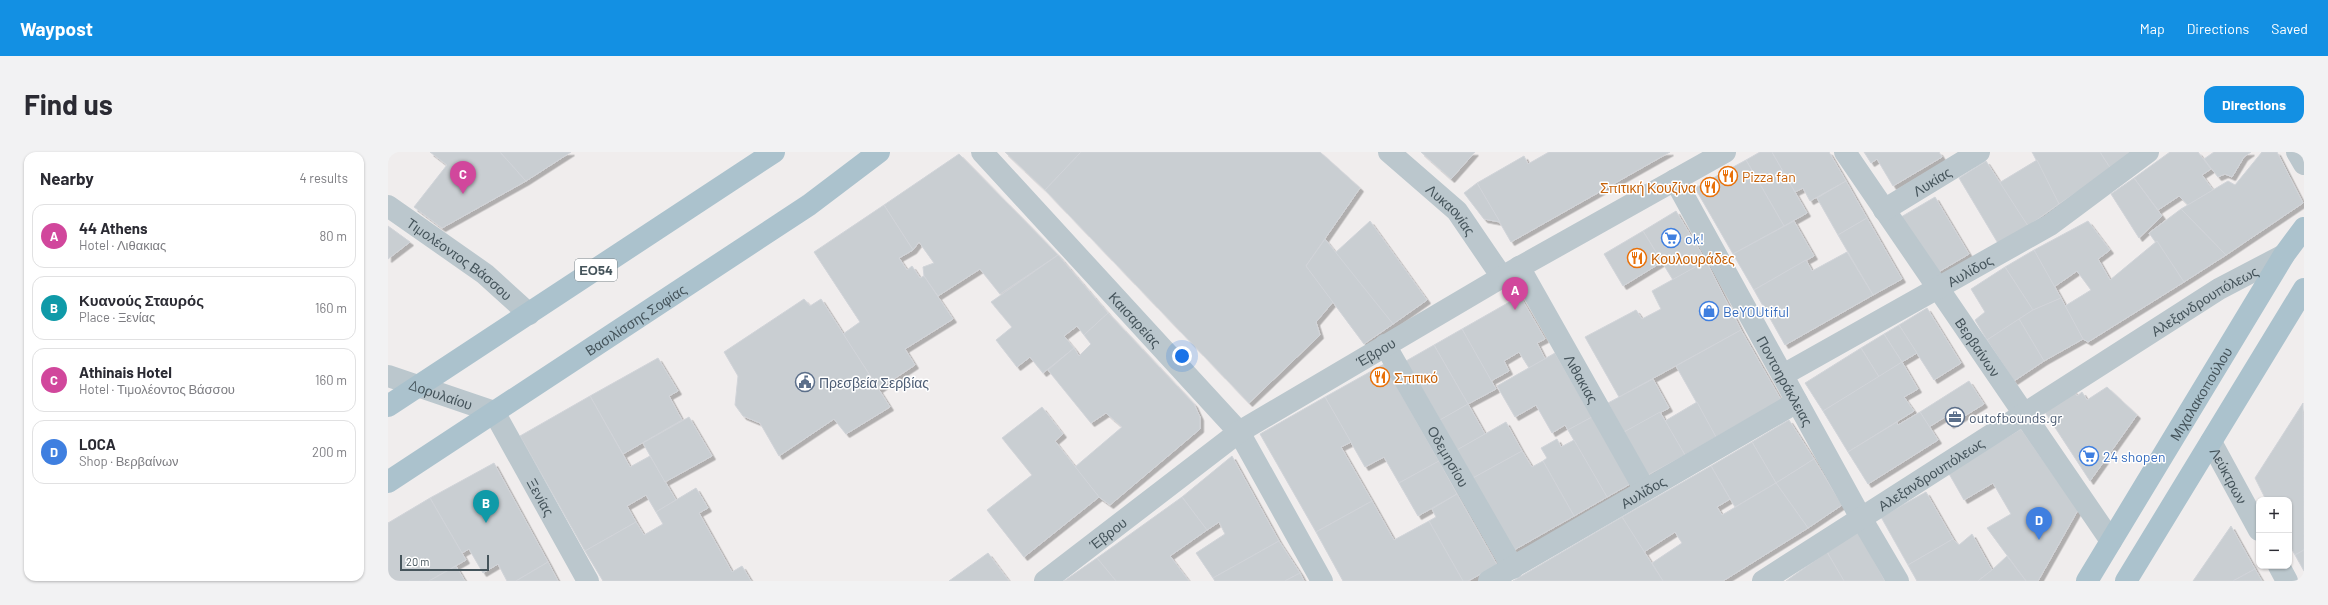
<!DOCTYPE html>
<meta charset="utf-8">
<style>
body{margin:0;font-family:Barlow,sans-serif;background:#f2f2f3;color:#2b2b33}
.controls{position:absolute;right:12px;bottom:12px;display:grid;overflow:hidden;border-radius:8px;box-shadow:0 1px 3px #0004}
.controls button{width:36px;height:36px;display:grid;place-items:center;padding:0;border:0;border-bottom:1px solid #e1e1e2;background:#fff;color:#2b2b33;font:20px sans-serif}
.scale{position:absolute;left:12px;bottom:10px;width:89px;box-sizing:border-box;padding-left:4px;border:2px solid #45545b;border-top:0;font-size:11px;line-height:14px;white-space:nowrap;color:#45545b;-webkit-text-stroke:3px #fff;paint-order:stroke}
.you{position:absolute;left:794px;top:204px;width:14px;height:14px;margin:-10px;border:3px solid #fff;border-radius:50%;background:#1a73e8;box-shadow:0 0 0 6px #1a73e833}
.badge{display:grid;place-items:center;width:26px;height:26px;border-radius:50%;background:#1390e3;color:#fff;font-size:13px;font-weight:700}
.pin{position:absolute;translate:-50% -33px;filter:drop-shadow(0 1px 2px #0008)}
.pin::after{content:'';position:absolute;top:21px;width:14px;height:12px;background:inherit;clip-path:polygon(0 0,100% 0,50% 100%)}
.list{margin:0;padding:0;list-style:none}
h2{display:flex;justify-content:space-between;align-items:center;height:52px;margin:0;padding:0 16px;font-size:17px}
h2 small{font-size:13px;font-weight:400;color:#7c7c81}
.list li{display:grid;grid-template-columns:26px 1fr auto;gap:12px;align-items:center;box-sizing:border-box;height:64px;margin:0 8px 8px;padding:0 8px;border:1px solid #e1e1e2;border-radius:12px}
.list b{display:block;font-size:15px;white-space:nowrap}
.list p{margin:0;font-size:13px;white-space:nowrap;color:#7c7c81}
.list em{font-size:13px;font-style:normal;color:#7c7c81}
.map{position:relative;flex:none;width:1916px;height:429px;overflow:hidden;border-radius:12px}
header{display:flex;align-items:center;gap:24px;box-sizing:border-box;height:56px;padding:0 20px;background:#1390e3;color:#fff}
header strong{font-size:19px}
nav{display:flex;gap:22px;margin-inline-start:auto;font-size:14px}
.intro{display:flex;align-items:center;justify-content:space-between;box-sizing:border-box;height:96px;padding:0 24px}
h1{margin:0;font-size:28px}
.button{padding:10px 18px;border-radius:12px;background:#1390e3;color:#fff;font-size:14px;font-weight:700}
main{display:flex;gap:24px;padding:0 24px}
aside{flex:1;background:#fff;border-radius:12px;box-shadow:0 1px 3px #0004}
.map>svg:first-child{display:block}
.building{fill:#c9ced2;stroke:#d1d4d9;filter:url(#shadow)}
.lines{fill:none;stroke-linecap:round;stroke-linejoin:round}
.minor{stroke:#bbc7cd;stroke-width:22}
.major{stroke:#abc2cd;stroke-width:22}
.labels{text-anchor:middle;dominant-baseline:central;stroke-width:3;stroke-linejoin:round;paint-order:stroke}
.shield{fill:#fff;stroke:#7d878c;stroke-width:1}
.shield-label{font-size:13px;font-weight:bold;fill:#45545b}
.food-label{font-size:14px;fill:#c56008;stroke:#fff;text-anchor:start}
.street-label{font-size:14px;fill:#45545b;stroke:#fff}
.shop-label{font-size:14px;fill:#366cbe;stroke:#fff;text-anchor:start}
.service-label{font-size:14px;fill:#4e5e75;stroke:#fff;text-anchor:start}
</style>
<header>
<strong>Waypost</strong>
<nav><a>Map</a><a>Directions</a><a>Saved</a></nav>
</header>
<div class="intro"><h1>Find us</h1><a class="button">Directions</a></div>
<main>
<aside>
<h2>Nearby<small>4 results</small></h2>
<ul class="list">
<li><span class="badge" style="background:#d1479c">A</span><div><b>44 Athens</b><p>Hotel · Λιθακιας</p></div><em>80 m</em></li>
<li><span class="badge" style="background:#0f9aa8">B</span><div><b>Κυανούς Σταυρός</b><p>Place · Ξενίας</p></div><em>160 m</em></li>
<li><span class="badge" style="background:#d1479c">C</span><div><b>Athinais Hotel</b><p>Hotel · Τιμολέοντος Βάσσου</p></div><em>160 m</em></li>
<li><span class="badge" style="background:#3f7fe0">D</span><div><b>LOCA</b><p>Shop · Βερβαίνων</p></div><em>200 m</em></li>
</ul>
</aside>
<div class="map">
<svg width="1916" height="429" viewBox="0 0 1916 429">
<defs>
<filter id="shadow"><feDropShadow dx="3.5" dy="3.5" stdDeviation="0" flood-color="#0004"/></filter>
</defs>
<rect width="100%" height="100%" fill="#f0eded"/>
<g class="building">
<path d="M42 0H112L138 29 54 76 26 55 59 13Z"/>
<path d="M112 0H183L138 29Z"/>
<path d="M617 0H693L657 38Z"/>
<path d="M693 0H932L972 36 918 114 945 150 928 170 932 183 861 251 657 38Z"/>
<path d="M1033 0H1087L1063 27Z"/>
<path d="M1161 0H1282L1123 90 1089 31 1136 4 1140 12Z"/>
<path d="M1372 0H1384L1419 61 1396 74 1358 8Z"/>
<path d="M1384 0H1441L1458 29 1422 49 1415 36 1407 40Z"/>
<path d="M1476 0H1551L1554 5 1505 34 1489 7 1483 11Z"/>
<path d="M1644 0H1712L1723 17 1671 52Z"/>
<path d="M1712 0H1748L1723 17Z"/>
<path d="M1782 0H1810L1823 17 1814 23 1825 38 1800 53 1791 44 1770 58 1746 26Z"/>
<path d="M1826 0H1863L1856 5 1844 25 1837 22 1830 25 1816 7Z"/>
<path d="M1874 0H1889L1915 51 1838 103 1793 57 1840 29 1847 33Z"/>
<path d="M571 2 670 103 612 142 592 117 550 144 536 124 535 115 546 111 531 90 525 98 496 53Z"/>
<path d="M1358 8 1396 74 1345 102 1307 36Z"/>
<path d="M1649 8 1671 52 1640 74 1611 31Z"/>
<path d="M1598 9 1640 74 1611 93 1571 26Z"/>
<path d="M1746 26 1774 64 1751 86 1723 42Z"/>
<path d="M1458 29 1479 66 1450 83 1429 46Z"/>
<path d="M1089 31 1112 70 1096 67 1076 41Z"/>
<path d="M1547 45 1581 102 1547 122 1513 65Z"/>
<path d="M496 53 525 98 511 106 519 118 524 114 532 126 536 124 565 167 517 197 527 213 491 237 455 182 472 170 426 100Z"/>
<path d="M1793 57 1838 103 1796 130 1761 81Z"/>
<path d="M1288 59 1318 109 1285 128 1255 79Z"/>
<path d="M1479 66 1514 127 1485 143 1450 83Z"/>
<path d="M982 69 1039 148 1005 172 947 101Z"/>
<path d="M1406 69 1426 104 1366 138 1345 102Z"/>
<path d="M1700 69 1722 98 1710 107 1722 128 1769 89 1796 130 1700 190 1695 187 1677 154 1703 138 1689 119 1666 135 1646 98Z"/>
<path d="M0 74 22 90 0 107Z"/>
<path d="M1255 79 1274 110 1235 134 1216 102Z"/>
<path d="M937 87 1005 172 976 192 918 114Z"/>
<path d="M1646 98 1673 146 1645 158 1617 115Z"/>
<path d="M1459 100 1485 143 1397 193 1366 138 1418 108 1424 119Z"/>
<path d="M670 103 720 161 696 183 689 174 676 184 686 196 655 221 642 205 629 215 608 188 624 175 603 150Z"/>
<path d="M1318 109 1353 178 1231 245 1197 185 1248 158 1254 167 1273 157 1264 139Z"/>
<path d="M1617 115 1645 158 1599 188 1587 168 1597 160 1583 137Z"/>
<path d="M1132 144 1157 187 1149 191 1157 207 1141 216 1131 200 1116 209 1121 219 1103 229 1074 177Z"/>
<path d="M1673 146 1695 187 1656 209 1631 167 1645 158Z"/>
<path d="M416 147 422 154 433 147 502 255 458 282 446 267 391 304 372 271 355 264 347 253 350 224 336 200Z"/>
<path d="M1539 156 1573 211 1546 228 1511 173Z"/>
<path d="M720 161 806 252 812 265V277L722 353 711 345 687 315 734 275 718 261 703 271 660 218 686 196 691 204 703 192 696 183Z"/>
<path d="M1631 167 1656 209 1626 229 1599 188Z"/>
<path d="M1511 173 1529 201 1514 210 1496 182Z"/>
<path d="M1074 177 1108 237 1080 252 1046 193Z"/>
<path d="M1353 178 1393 248 1328 285 1288 214Z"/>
<path d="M1496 182 1514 210 1491 225 1473 196Z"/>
<path d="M1046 193 1080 252 1052 268 1018 209Z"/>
<path d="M1473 196 1491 225 1435 259 1417 231Z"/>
<path d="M1167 201 1204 265 1180 278 1177 273 1164 281 1148 253 1127 265 1109 234Z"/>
<path d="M270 206 290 239 281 244 294 268 235 302 202 244Z"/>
<path d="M1514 210 1530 237 1516 245 1526 259 1460 300 1435 259Z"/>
<path d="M996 212 1051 309 1011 331 996 305 977 315 937 245Z"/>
<path d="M1265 227 1281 256 1236 280 1220 251Z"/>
<path d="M1581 229 1596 252 1562 273 1557 265 1541 275 1532 260Z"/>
<path d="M1719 235 1749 263 1702 329 1655 257 1685 238 1689 244 1694 240 1699 248Z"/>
<path d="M202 244 242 315 262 304 288 348 268 360 258 343 239 354 248 370 197 399 132 284Z"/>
<path d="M937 245 963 290 953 295 984 349 928 380 872 282Z"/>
<path d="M1309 250 1328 285 1297 303 1277 269Z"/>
<path d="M1915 251 1916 398 1907 403 1901 392V348H1878L1867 326Z"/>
<path d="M1080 252 1097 282 1069 298 1052 268Z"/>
<path d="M654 255 675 282 667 289 711 345 636 405 599 358 644 323 614 286Z"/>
<path d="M1272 260 1297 303 1260 323 1236 280Z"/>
<path d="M1532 260 1550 288 1480 332 1460 300 1509 270 1510 273Z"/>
<path d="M301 265 324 304 277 330 255 291Z"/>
<path d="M1204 265 1242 332 1219 345 1180 278Z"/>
<path d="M1401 268 1426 307 1388 331 1364 290Z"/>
<path d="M1118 270 1134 299 1085 326 1069 298Z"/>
<path d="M1633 277 1690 358 1650 429H1638L1599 376 1623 362 1605 331 1576 348 1560 320Z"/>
<path d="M1169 287 1173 295 1186 288 1219 345 1186 364 1155 309 1159 306 1153 296Z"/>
<path d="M1364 290 1388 331 1347 355 1323 314Z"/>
<path d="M1134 299 1144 315 1155 309 1186 364 1126 398 1085 326Z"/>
<path d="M844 304 891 389 825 426 808 401 837 382 831 370 819 378 794 345Z"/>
<path d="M1426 307 1454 353 1420 376 1388 331Z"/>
<path d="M1051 309 1069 342 1030 364 1011 331Z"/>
<path d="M106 311 160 410 128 429H119L110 412 95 421 81 397 74 401 42 346Z"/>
<path d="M1323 314 1342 347 1329 355 1334 363 1388 331 1420 376 1335 429H1275L1264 411 1294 391 1287 380 1256 400 1234 365Z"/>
<path d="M308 336 320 356 311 361 344 420 354 414 363 429H215L197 399 248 370 256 383 275 372 268 360Z"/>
<path d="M1538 340 1565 387 1520 413 1493 365Z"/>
<path d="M1069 342 1109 413 1080 429H1075L1041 369 1048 365 1044 357Z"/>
<path d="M794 345 819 378 782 404 801 429H728L709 406Z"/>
<path d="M42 346 78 408 41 429H0V371Z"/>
<path d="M984 349 1006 388 1041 369 1075 429H955L928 380Z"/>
<path d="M1234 365 1275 429H1125Z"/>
<path d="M1843 374 1867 417 1845 429H1805Z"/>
<path d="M1470 379 1497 429H1456L1439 400Z"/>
<path d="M1584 382 1604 418 1590 429H1529L1520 413 1565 387 1571 393Z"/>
<path d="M891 389 912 421 897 429H827L825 426Z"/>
<path d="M1916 398V419L1907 403Z"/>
<path d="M1439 400 1456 429H1398Z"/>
<path d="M600 401 621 429H561Z"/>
<path d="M1619 404 1638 429H1590L1604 418Z"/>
<path d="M709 406 728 429H676Z"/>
<path d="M160 410 170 429H128Z"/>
<path d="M68 414 77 429H41Z"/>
<path d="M1867 417 1874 429H1845Z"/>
<path d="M912 421 916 429H897Z"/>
</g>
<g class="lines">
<g class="minor">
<path id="s1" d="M594 0 851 280 934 429"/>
<path id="s2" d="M1001 0 1069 59 1114 125"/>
<path id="s3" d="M1457 0 1723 389"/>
<path d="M1909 0 1916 12"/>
<path id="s4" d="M1287 28 1473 366 1510 429"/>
<path id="s5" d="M0 54 97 122 141 162"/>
<path id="s6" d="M1496 58 1591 0"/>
<path id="s7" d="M1131 115 1257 338"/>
<path id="s8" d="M997 193 1125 416"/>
<path id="s9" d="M1395 223 1662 73 1760 0"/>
<path id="s10" d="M0 224 106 260 200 429"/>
<path id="s11" d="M1823 290 1871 378"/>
<path d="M1891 414 1899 429"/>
<path id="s12" d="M657 429 851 280 1114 125 1337 0"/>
<path id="s13" d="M1101 429 1409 250"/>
<path id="s14" d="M1375 429 1831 137 1896 103"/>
</g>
<g class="major">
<path d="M0 254 386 0"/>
<path id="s15" d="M0 330 421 53 491 0"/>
<path id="s16" d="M1699 429 1896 103 1916 76"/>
<path d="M1738 429 1916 137"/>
</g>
</g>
<defs>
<symbol id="restaurant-ring" viewBox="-11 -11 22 22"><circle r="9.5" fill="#fff" stroke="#e8710a" stroke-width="1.5"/><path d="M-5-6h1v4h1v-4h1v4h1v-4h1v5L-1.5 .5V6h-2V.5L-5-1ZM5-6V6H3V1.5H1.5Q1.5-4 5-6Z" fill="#e8710a"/></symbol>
<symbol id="supermarket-ring" viewBox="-11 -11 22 22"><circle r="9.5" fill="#fff" stroke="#3f7fe0" stroke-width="1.5"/><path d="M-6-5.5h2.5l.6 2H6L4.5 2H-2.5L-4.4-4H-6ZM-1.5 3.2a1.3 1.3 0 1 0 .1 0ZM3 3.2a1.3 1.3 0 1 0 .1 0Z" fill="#3f7fe0"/></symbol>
<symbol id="shop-ring" viewBox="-11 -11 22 22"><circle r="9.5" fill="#fff" stroke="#3f7fe0" stroke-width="1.5"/><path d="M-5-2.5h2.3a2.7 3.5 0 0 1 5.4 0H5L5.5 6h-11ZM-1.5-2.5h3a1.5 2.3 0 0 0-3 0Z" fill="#3f7fe0"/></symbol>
<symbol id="civic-ring" viewBox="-11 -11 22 22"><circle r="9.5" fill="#fff" stroke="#5c6f8a" stroke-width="1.5"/><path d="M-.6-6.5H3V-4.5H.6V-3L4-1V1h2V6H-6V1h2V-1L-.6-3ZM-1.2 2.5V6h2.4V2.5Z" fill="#5c6f8a"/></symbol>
<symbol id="office-ring" viewBox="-11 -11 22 22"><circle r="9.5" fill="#fff" stroke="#5c6f8a" stroke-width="1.5"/><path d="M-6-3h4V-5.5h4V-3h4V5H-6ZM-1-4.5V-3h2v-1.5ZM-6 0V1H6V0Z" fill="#5c6f8a"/></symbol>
</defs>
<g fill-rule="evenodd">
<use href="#restaurant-ring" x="1329" y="13" width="22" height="22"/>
<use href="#restaurant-ring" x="1311" y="24" width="22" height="22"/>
<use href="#supermarket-ring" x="1272" y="75" width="22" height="22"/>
<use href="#restaurant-ring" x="1238" y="95" width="22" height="22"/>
<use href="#shop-ring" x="1310" y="148" width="22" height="22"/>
<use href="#restaurant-ring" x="981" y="214" width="22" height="22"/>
<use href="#civic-ring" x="406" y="219" width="22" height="22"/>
<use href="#office-ring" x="1556" y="254" width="22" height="22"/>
<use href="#supermarket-ring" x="1690" y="293" width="22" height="22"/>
</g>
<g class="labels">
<rect class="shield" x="187" y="107" width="42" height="22" rx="3"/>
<g class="shield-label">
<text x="208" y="118">ΕΟ54</text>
</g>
<g class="food-label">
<text x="1354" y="24">Pizza fan</text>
<text x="1308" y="35" text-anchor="end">Σπιτική Κουζίνα</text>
<text x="1263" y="106">Κουλουράδες</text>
<text x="1006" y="225">Σπιτικό</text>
</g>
<g class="street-label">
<text stroke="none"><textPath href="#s6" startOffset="56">Λυκίας</textPath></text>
<text stroke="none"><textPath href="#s2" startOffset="85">Λυκαονίας</textPath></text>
<text stroke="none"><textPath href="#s5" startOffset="89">Τιμολέοντος Βάσσου</textPath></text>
<text stroke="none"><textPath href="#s9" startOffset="214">Αυλίδος</textPath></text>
<text stroke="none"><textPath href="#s14" startOffset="523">Αλεξανδρουπόλεως</textPath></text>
<text stroke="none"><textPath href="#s15" startOffset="296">Βασιλίσσης Σοφίας</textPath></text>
<text stroke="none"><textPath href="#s1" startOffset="227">Καισαρείας</textPath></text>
<text stroke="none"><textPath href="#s3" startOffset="236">Βερβαίνων</textPath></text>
<text stroke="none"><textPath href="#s12" startOffset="403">Έβρου</textPath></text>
<text stroke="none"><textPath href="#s7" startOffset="128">Λιθακιας</textPath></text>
<text stroke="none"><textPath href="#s4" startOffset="229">Ποντοηράκλειας</textPath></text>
<text stroke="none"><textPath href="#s16" startOffset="219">Μιχαλακοπούλου</textPath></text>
<text stroke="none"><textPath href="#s10" startOffset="56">Δορυλαίου</textPath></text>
<text stroke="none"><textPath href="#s8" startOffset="128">Οδεμησίου</textPath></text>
<text stroke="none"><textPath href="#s14" startOffset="199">Αλεξανδρουπόλεως</textPath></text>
<text stroke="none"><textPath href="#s11" startOffset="38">Λεύκτρων</textPath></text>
<text stroke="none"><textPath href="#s13" startOffset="178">Αυλίδος</textPath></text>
<text stroke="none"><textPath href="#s10" startOffset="209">Ξενίας</textPath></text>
<text stroke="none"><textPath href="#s12" startOffset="79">Έβρου</textPath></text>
</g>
<g class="shop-label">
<text x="1297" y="86">ok!</text>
<text x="1335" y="159">BeYOUtiful</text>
<text x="1715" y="304">24 shopen</text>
</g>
<g class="service-label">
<text x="431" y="230">Πρεσβεία Σερβίας</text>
<text x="1581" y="265">outofbounds.gr</text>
</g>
</g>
</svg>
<div class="controls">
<button>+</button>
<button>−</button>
</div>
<div class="scale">20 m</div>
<div class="you"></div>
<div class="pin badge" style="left:1127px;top:158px;background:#d1479c">A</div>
<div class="pin badge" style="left:98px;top:371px;background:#0f9aa8">B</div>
<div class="pin badge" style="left:75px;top:42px;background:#d1479c">C</div>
<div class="pin badge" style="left:1651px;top:388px;background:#3f7fe0">D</div>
</div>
</main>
